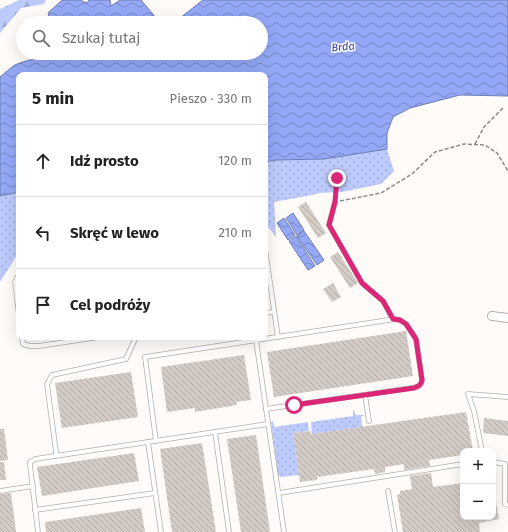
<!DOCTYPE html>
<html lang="pl">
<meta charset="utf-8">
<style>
body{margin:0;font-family:"Fira Sans",sans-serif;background:#f6f6f6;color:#222}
.controls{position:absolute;right:12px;bottom:12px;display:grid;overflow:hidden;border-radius:8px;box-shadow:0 4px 16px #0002}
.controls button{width:36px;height:36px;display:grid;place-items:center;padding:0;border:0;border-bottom:1px solid #e0e0e0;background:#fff;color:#222;font:20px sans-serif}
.stop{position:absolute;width:12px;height:12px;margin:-9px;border:3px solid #db2777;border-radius:50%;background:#fff}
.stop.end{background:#db2777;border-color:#fff;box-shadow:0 1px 4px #0008}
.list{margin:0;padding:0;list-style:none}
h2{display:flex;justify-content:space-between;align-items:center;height:52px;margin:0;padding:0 16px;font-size:17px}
h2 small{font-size:13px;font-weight:400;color:#767676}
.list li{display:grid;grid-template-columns:26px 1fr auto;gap:12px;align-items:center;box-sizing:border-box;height:72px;padding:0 16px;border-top:1px solid #e0e0e0}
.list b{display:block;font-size:15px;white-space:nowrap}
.list em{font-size:13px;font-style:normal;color:#767676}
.icon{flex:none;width:22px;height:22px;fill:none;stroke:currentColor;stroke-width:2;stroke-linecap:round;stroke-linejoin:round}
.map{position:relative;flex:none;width:508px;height:532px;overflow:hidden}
.search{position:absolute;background:#fff;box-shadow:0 4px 16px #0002;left:16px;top:16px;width:252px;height:44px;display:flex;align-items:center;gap:10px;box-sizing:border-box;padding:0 14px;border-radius:22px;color:#767676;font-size:15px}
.panel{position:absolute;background:#fff;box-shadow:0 4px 16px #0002;left:16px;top:72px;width:252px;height:268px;border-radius:8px}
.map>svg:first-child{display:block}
.grass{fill:url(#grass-dots)}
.forest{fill:url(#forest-firs)}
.water{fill:url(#water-waves);stroke:#6e7cb2}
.building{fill:url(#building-back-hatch)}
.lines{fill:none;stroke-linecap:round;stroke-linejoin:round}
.service-casing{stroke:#b5aea8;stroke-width:5.5}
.minor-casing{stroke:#b5aea8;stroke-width:10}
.path{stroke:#8d8a88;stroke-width:1.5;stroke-dasharray:4 2;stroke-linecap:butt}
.service{stroke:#fff;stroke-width:4}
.minor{stroke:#fff;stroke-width:8}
.route{stroke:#db2777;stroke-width:5}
.labels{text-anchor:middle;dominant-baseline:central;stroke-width:3;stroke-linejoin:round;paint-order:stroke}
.water-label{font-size:11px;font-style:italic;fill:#2f3b94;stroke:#fff}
</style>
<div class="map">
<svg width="508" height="532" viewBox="0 0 508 532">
<defs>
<pattern id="grass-dots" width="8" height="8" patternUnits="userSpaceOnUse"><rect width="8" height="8" fill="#bdcbfc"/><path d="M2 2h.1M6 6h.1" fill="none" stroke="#a2add7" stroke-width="1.8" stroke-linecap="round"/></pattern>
<pattern id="forest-firs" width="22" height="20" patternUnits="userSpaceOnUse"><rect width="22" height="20" fill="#bdcbfc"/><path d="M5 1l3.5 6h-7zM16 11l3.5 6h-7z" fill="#a2add7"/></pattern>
<pattern id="water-waves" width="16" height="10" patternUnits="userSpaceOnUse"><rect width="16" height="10" fill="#94a8f7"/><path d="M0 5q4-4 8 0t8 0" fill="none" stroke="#7888c7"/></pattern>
<pattern id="building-back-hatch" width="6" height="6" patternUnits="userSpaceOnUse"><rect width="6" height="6" fill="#d3cbc5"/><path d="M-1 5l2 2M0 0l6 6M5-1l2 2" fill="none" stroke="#b4ada8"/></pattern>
</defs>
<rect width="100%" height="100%" fill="#fefbf9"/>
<g class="grass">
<path d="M387 149 394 171 381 184 342 192 320 193 312 195 274 202 276 237 270 229 265 226V163L276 160 324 159Z"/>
<path d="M19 192V252L0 282V196Z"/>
<path d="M354 410 356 415H364V416H361L362 427 312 434 311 422 353 416V411Z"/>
<path d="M273 421 274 427 308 422 309 431 293 433 299 475 281 477 278 475 271 422Z"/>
</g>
<path class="forest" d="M19 0H46L44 4 21 8 0 33V9Z"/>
<g class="water">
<path d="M65 0H80L87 3 89 0H110L111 6 120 0H141L157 19 180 18 203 0H508V96L460 95 410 108 393 117 387 133V149L324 159 276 160 265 162V75H19V192L0 196V77C5 73 10 68 15 65 25 60 44 57 55 56L57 53H261V23H51L48 13 61 1Z"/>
<path d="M293 213 304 230 297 235 286 218Z"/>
<path d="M284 218 295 235 288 240 277 223Z"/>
<path d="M304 231 324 260 317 265 297 236Z"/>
<path d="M296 236 315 266 308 270 289 241Z"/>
</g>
<g class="building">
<path d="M306 202 326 233 318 238 298 207Z"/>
<path d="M338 252 358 283 350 288 330 257Z"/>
<path d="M333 283 341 297 332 302 323 289Z"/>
<path d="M406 331 413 376 274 397 267 352Z"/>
<path d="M244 355 251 400 236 402 237 405 195 412V408L167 412 161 367Z"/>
<path d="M131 372 138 417 62 428 55 383Z"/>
<path d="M466 412 473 451H463V455L429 460 430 466 404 470V464L385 467V472L375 474 374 469 317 477V480L300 482 293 433 311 431V434Z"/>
<path d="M484 418 508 421V436L483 433Z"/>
<path d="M0 429H4L8 460 0 461Z"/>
<path d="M256 435 270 532H241L227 439Z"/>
<path d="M202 443 216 532H172L160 449Z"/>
<path d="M134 453 139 481 42 496 37 467Z"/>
<path d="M0 462H4L6 480H0Z"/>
<path d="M431 473 433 487 463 483V517H493V502H496L499 519 479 523 480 532H403L397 495 400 494V491L412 489 410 476Z"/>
<path d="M11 493 16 532H0V494Z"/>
<path d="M141 508 145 532H46L45 522Z"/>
</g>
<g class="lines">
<defs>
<g id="service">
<path d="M335 202 329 225 362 283 383 301 393 319"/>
<path d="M265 249 278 337"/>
<path d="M19 275 15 282 19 315"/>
<path d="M265 313 274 312"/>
<path d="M22 337 23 344 30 346H39L99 337"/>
<path d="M256 340 284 532"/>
<path d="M365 395 369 421"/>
<path d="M215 432 229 532"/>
<path d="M156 441 145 357 395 319 400 320 406 324 416 339 422 380 421 384 418 387 266 409"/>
<path d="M148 442 161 532"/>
<path d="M482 451 474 411 468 394 508 397"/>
<path d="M56 456V452L47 384 52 375 126 359 136 337"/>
<path d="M493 462 505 464V504L508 505"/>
<path d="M0 491 33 486"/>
<path d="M388 491 395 532"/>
<path d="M279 493 463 464"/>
<path d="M35 510 155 493"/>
<path d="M38 532 30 465V462L35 459 268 424"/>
</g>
<path id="minor" d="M492 316 508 318"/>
</defs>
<use href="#service" class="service-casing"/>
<use href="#minor" class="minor-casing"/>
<g class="path">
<path d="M475 144 484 127 504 107"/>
<path d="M335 196 337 178"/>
<path d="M340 201 381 193 412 174 435 152 464 144 485 145 497 153 508 171"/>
</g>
<use href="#service" class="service"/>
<use href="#minor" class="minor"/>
</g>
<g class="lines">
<path class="route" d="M294 405 414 388C419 386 421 385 422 380L416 339 406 324 400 320 393 319 383 301 362 283 329 225 335 202 337 178"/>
</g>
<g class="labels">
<g class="water-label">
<text transform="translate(343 47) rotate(-5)">Brda</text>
</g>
</g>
</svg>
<div class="controls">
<button>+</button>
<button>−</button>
</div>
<div class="stop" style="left:294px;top:405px"></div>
<div class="stop end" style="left:337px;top:178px"></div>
<div class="search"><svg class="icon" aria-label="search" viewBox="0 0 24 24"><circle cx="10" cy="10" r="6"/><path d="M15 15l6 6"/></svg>Szukaj tutaj</div>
<section class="panel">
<h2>5 min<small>Pieszo · 330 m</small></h2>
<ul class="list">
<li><svg class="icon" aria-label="ahead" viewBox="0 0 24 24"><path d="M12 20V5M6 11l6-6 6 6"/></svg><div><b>Idź prosto</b></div><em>120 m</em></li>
<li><svg class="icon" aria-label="left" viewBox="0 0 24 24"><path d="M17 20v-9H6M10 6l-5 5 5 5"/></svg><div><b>Skręć w lewo</b></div><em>210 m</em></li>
<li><svg class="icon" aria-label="arrive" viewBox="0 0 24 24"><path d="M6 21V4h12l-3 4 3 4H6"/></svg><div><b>Cel podróży</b></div></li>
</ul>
</section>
</div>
